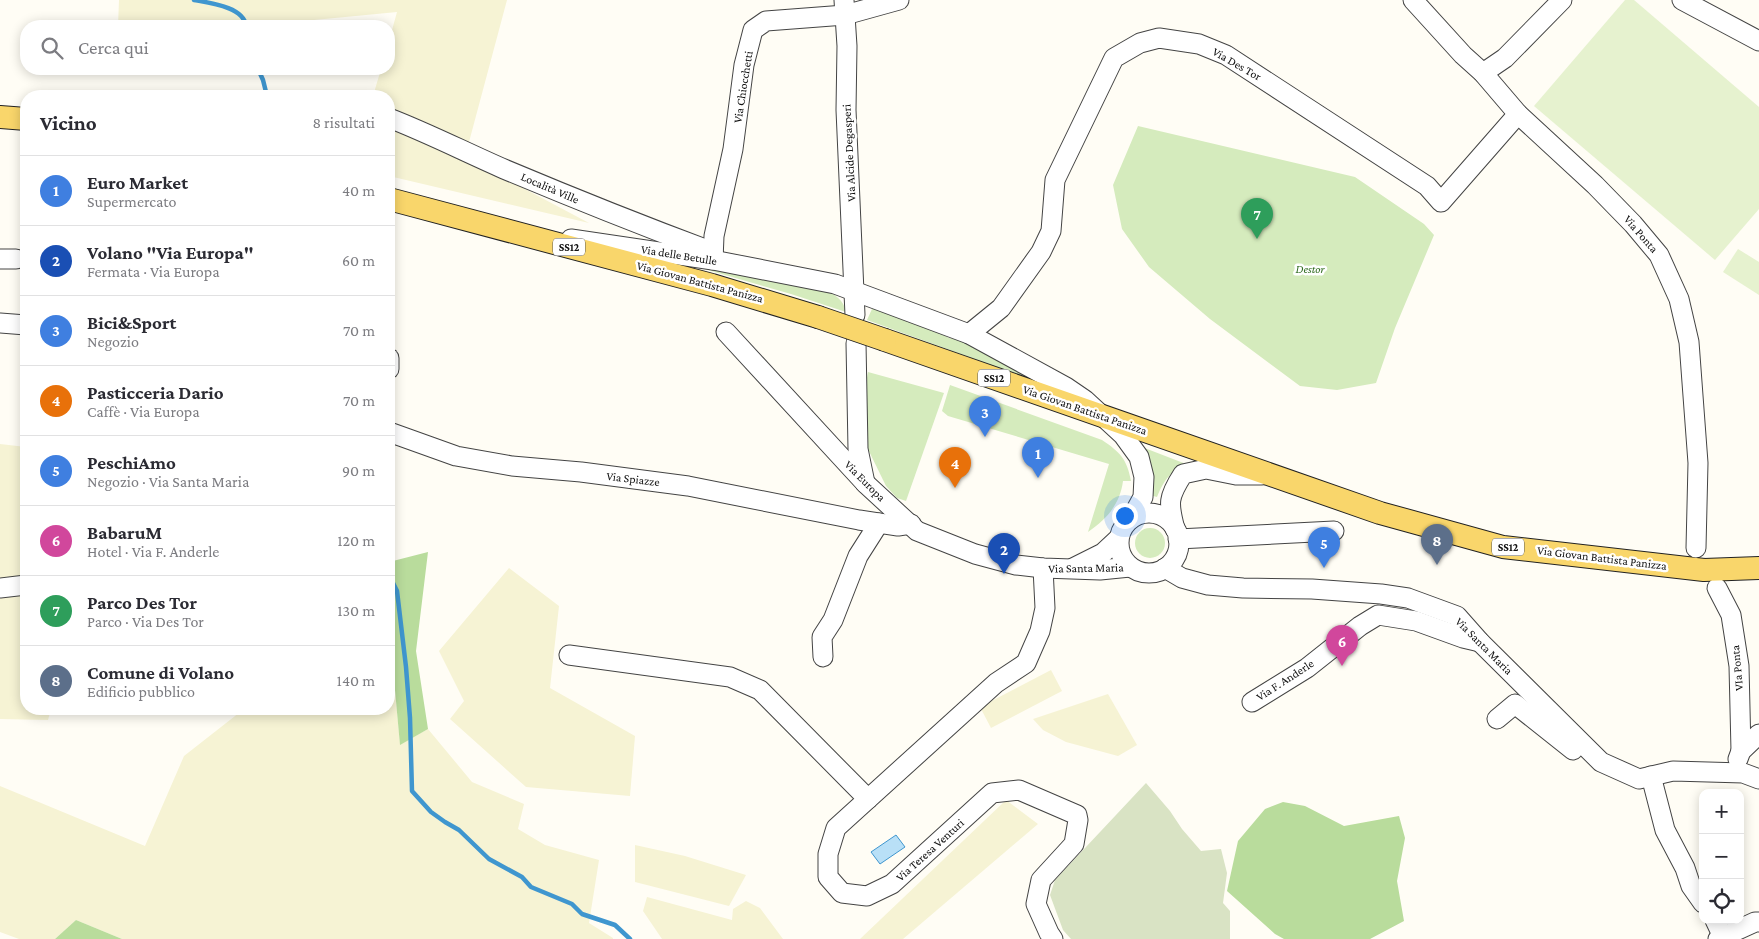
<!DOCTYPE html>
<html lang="it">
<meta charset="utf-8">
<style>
body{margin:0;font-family:"Crimson Pro",serif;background:#f7f7f7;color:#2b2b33}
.controls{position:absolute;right:15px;bottom:15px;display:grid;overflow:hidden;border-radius:10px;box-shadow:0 2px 12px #0003}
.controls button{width:45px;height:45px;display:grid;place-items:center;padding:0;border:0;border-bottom:1px solid #e1e1e2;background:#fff;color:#2b2b33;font:25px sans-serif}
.you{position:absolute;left:1124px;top:515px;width:18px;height:18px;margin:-12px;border:4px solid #fff;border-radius:50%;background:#1a73e8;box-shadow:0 0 0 8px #1a73e833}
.badge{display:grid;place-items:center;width:32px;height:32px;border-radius:50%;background:#c4262e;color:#fff;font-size:16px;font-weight:700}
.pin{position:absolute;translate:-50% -41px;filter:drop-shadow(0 1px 2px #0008)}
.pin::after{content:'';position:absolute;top:26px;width:18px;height:15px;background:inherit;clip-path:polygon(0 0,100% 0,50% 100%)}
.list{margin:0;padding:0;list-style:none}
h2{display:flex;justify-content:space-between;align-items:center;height:65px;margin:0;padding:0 20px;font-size:21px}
h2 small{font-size:16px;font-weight:400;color:#7c7c81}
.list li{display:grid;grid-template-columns:32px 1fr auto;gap:15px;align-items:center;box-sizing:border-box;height:70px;padding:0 20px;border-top:1px solid #e1e1e2}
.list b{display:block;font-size:19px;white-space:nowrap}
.list p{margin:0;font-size:16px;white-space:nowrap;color:#7c7c81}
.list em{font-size:16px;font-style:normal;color:#7c7c81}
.icon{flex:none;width:28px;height:28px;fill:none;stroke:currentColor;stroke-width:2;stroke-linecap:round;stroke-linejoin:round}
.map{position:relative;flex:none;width:1759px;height:939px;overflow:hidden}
.search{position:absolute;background:#fff;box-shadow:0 2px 12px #0003;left:20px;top:20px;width:375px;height:55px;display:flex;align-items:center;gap:12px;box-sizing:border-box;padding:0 18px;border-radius:20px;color:#7c7c81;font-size:19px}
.panel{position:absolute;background:#fff;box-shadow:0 2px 12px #0003;left:20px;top:90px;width:375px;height:625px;border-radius:20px}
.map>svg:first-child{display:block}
.farmland{fill:#f6f3d4}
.green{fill:#d5ebbd}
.forest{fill:#b9dc9c}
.cemetery{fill:#d9e3c4}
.pitch{fill:#e6f2cf}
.water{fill:#b9e0f7;stroke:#3f96cf}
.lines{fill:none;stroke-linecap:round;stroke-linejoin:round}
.stream{stroke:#3f96cf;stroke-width:4.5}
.minor-casing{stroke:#444;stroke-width:21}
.major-casing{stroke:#222;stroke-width:24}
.minor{stroke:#fff;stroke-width:19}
.major{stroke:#f9d66b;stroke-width:22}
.major-bridge-casing{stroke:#222;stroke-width:24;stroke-linecap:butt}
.major-bridge{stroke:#f9d66b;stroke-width:22}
.labels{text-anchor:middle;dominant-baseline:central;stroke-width:5;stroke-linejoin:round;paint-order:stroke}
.shield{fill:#fff;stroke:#585858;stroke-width:1}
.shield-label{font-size:11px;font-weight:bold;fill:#111}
.street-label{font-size:12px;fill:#111;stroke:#fff}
.park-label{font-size:12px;font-style:italic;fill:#2f6b1f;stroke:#fff}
</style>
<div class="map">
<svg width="1759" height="939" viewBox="0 0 1759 939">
<rect width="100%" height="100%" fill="#fffdf5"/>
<g class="farmland">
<path d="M119 0H507L465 157 589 223 389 176V96H373L381 69H389V41L397 12 314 20 313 26H118Z"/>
<path d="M0 444 26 447V709H51L48 720 0 719Z"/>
<path d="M509 568 559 606 550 688 635 736 630 796 526 787 450 719 464 701 439 651Z"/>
<path d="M389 624 400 744 428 729 472 782 524 804 518 829 545 845 599 860 589 923 613 938V939H122L76 920 55 939H19L0 932V786L145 846 184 756 244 709H389Z"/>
<path d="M1051 670 1062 691 991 728 980 707Z"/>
<path d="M1108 694 1137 745 1118 756 1066 742 1043 730 1033 719Z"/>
<path d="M1006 800 1038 824 903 939H860Z"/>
<path d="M635 845 685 856 746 875 729 906 635 882Z"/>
<path d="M647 897 732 920 733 909 746 901 760 908 783 939H662L643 911Z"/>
</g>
<g class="green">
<path d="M1138 126 1355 177 1424 224 1434 235 1395 328 1376 383 1337 390 1300 386 1210 319 1149 267 1122 229 1113 185Z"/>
<path d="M687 264 825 289C835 295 844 300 846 312L791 294Z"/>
<path d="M880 307 911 317 949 338 966 340 1063 391 867 320 872 309Z"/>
<path d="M868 372 944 393 906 501 897 498 886 486 865 443 863 398Z"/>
<path d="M950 385 1102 440C1120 452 1127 459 1131 481H1123C1120 504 1107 519 1088 532L1109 464 948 416 942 411Z"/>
<path d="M1142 447 1186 464C1170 472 1164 480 1157 497L1146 494Z"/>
<circle cx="1150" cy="543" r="15"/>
</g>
<g class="forest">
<path d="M428 552 416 651 428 729 400 745 389 624V562Z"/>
<path d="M1283 802 1305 806 1344 826 1399 816 1405 838 1397 881 1404 921 1370 939H1284L1275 934 1227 891 1238 841 1265 809Z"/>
<path d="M76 920 122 939H55Z"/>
</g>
<path class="cemetery" d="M1146 783 1170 811 1182 829 1201 851 1221 849 1227 873 1223 903 1230 911V939H1071L1063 930 1050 895 1055 880Z"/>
<g class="pitch">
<path d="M1625 0H1634L1759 107V209L1715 260 1534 106Z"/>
<path d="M1738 249 1759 262V295L1723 272Z"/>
</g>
<path class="water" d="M896 835 905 847 880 864 871 852Z"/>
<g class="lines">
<g class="stream">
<path d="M194 0C210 3 244 7 246 26"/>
<path d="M258 69 263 80 267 96"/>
<path d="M389 575 397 591 406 667 410 718 412 791 431 812 445 822 459 830 489 859 522 877 531 887 572 904 582 914 615 925 630 939"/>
</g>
<defs>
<g id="minor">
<path d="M844 0 847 46 846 110 855 315"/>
<path d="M1413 0 1463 55 1483 73 1518 114 1595 185 1633 224 1659 255 1679 299 1689 342 1698 463 1696 548"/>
<path d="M1682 0 1759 41"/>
<path d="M1483 73 1505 58 1562 0"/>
<path d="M389 118C428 133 465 152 504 169 573 198 643 226 713 252"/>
<path d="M571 239 713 260 835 284 969 334 1066 387 1085 400 1123 435 1139 457 1144 477 1143 497 1131 519"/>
<path d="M0 259H16"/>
<path d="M713 260 714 236 733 149 744 65 753 30 766 21 845 15 899 0"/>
<path d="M0 323 26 325"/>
<path d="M726 332 866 484 917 531 975 554 1016 565 1043 568 1100 570 1130 567"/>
<path d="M969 334 1001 308 1041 252 1051 231 1055 180 1114 58 1140 43 1159 38 1199 44 1226 55 1427 186 1441 202 1518 114"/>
<path d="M856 343 858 449 865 483"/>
<path d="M389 358V369"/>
<path d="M389 432 456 456 512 466 581 472 688 486 859 520 898 526 911 524"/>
<circle cx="1149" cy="543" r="30"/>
<path d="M1175 529C1168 503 1168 497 1183 474L1206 469 1236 475H1262"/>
<path d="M1178 539 1334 531"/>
<path d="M1043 568 1045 608 1040 631 1026 663 996 683 836 828 828 854V877L842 893 867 896 892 884 992 793 1019 790 1077 815 1078 820 1074 844 1041 880 1036 904 1049 933 1053 939"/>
<path d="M1073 568 1103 553 1118 539"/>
<path d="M1165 568 1182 578 1208 585 1243 588 1312 589 1381 594 1408 598 1457 616 1480 642 1601 762 1639 779 1673 771 1743 773 1759 779"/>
<path d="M0 588 26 585"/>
<path d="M1717 588 1731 615 1739 666 1741 751"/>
<path d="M569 655 730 677 760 690 868 799"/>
<path d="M823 657 822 637 833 620 858 556 879 523"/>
<path d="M1252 702 1307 668 1360 626 1378 615 1416 621 1463 638 1480 642"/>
<path d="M1497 719 1515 704 1573 750"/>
<path d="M1738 759 1741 751 1759 734"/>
<path d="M1651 776 1665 830 1685 868 1691 886 1703 903"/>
<path d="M1715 920 1723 937"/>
<path d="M1718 939 1755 922H1759"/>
</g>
<g id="major">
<path d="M0 117 26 119"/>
<path d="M389 199 712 285 818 317"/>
<path d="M885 340 1380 513 1503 547 1704 570 1759 568"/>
</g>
</defs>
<use href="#minor" class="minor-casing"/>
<use href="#major" class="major-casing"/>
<use href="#minor" class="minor"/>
<use href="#major" class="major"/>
<defs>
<path id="major-bridge" d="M818 317 885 340"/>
</defs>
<use href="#major-bridge" class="major-bridge-casing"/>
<use href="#major-bridge" class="major-bridge"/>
</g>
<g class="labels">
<g class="shield">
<rect x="553" y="238.5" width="32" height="17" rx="4"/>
<rect x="978" y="369.5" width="32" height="17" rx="4"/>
<rect x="1492" y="538.5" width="32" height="17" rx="4"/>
</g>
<g class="shield-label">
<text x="569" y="247">SS12</text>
<text x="994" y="378">SS12</text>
<text x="1508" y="547">SS12</text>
</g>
<g class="street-label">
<text transform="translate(1237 64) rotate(30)">Via Des Tor</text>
<text transform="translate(743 87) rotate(-81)">Via Chiocchetti</text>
<text transform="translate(849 153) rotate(-93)">Via Alcide Degasperi</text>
<text transform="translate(550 188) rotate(23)">Località Ville</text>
<text transform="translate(1641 234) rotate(49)">Via Ponta</text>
<text transform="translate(679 255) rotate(9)">Via delle Betulle</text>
<text transform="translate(700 282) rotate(15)">Via Giovan Battista Panizza</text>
<text transform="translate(1085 410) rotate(19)">Via Giovan Battista Panizza</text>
<text transform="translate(633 479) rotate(7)">Via Spiazze</text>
<text transform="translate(865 481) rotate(45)">Via Europa</text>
<text transform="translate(1602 558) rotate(7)">Via Giovan Battista Panizza</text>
<text transform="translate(1086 568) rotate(-1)">Via Santa Maria</text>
<text transform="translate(1484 646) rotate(45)">Via Santa Maria</text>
<text transform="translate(1737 668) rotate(-95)">VIa Ponta</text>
<text transform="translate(1285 680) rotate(-33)">Via F. Anderle</text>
<text transform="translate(930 850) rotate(-42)">Via Teresa Venturi</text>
</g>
<g class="park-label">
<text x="1310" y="269">Destor</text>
</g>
</g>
</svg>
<div class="controls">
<button>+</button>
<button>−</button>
<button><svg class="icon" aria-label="locate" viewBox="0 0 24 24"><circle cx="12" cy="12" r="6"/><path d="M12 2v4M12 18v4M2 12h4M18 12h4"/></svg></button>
</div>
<div class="you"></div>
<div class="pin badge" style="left:1038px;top:478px;background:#3f7fe0">1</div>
<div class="pin badge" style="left:1004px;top:574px;background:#1a4fb4">2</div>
<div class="pin badge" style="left:985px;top:437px;background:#3f7fe0">3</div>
<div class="pin badge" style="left:955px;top:488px;background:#e8710a">4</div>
<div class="pin badge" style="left:1324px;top:568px;background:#3f7fe0">5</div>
<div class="pin badge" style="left:1342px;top:666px;background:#d1479c">6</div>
<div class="pin badge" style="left:1257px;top:239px;background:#2e9e5b">7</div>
<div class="pin badge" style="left:1437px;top:565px;background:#5c6f8a">8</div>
<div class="search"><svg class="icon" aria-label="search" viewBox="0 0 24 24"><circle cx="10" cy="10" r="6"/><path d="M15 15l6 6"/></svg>Cerca qui</div>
<section class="panel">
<h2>Vicino<small>8 risultati</small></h2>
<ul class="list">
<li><span class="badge" style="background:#3f7fe0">1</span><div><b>Euro Market</b><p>Supermercato</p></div><em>40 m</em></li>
<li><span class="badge" style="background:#1a4fb4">2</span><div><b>Volano &quot;Via Europa&quot;</b><p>Fermata · Via Europa</p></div><em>60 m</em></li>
<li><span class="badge" style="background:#3f7fe0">3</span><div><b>Bici&amp;Sport</b><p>Negozio</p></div><em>70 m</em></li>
<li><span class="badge" style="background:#e8710a">4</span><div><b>Pasticceria Dario</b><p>Caffè · Via Europa</p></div><em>70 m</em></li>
<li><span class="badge" style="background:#3f7fe0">5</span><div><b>PeschiAmo</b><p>Negozio · Via Santa Maria</p></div><em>90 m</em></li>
<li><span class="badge" style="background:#d1479c">6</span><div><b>BabaruM</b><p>Hotel · Via F. Anderle</p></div><em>120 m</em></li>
<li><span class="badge" style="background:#2e9e5b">7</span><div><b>Parco Des Tor</b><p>Parco · Via Des Tor</p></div><em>130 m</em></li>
<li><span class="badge" style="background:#5c6f8a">8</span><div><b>Comune di Volano</b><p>Edificio pubblico</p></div><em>140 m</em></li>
</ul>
</section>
</div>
